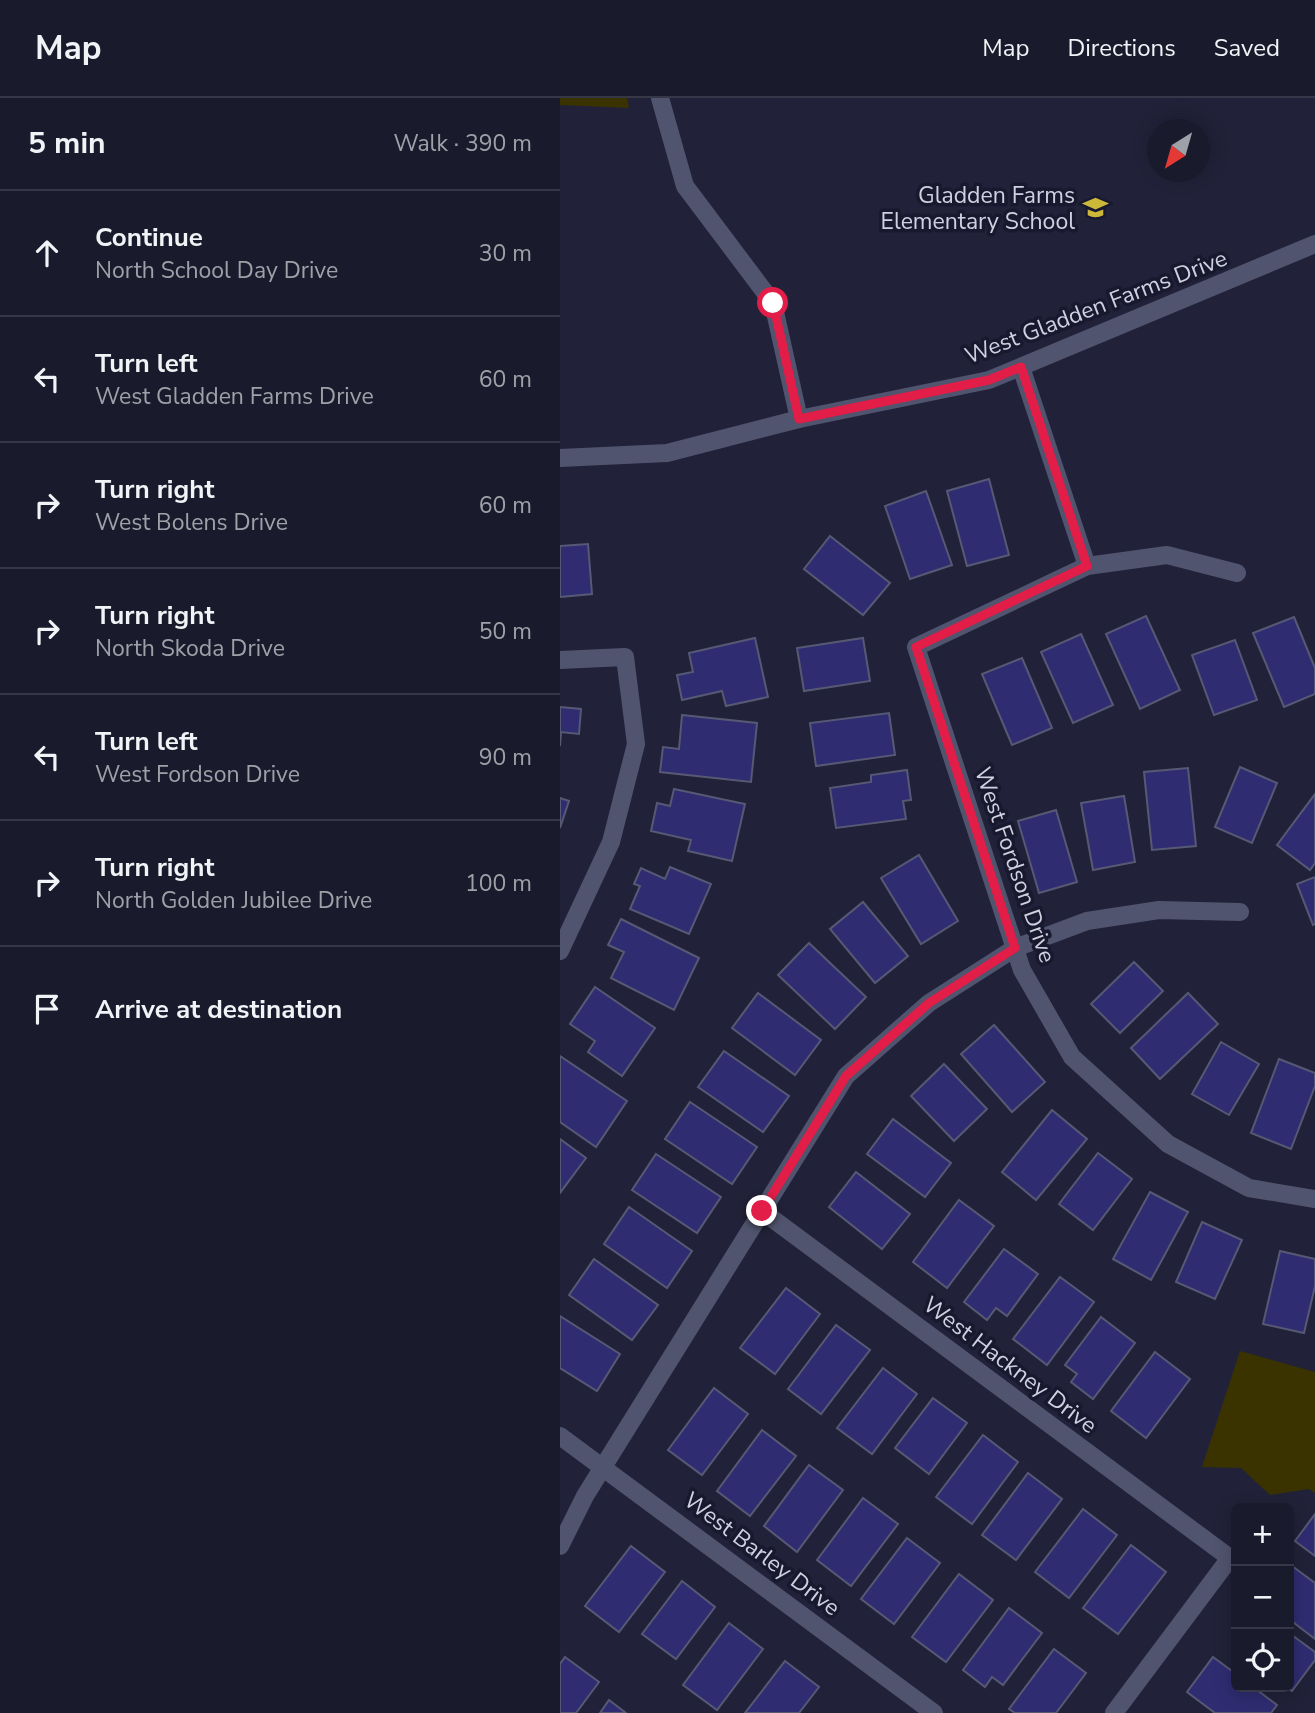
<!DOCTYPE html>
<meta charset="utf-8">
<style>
body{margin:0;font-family:"Nunito Sans",sans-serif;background:#262737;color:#f1f3f6}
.controls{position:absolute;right:21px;bottom:21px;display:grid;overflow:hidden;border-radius:10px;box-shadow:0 4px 18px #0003}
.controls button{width:63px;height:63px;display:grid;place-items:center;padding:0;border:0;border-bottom:2px solid #373847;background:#191a2b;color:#f1f3f6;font:35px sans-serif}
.compass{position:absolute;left:587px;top:21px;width:63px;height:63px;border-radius:50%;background:#191a2b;box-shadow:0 4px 18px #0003;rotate:217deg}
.stop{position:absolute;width:21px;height:21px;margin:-16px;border:5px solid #e11d48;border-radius:50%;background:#fff}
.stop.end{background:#e11d48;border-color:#fff;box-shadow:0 2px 7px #0008}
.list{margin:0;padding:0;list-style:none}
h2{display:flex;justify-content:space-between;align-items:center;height:91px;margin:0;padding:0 28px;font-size:30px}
h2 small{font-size:23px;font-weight:400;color:#9fa1a9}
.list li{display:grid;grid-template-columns:46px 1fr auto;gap:21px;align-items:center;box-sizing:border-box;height:126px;padding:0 28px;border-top:2px solid #373847}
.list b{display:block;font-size:26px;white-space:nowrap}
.list p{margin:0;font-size:23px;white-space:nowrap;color:#9fa1a9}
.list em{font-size:23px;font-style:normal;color:#9fa1a9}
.icon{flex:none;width:38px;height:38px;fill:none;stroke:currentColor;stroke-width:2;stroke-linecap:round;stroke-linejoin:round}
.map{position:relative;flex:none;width:755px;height:1615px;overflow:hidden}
header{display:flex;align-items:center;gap:42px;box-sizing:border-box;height:98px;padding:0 35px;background:#191a2b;border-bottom:2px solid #373847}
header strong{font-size:33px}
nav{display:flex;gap:38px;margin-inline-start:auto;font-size:24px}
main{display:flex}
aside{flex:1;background:#191a2b}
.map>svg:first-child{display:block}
.green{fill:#3a3300}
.building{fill:#2f2c72;stroke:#575974;stroke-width:2}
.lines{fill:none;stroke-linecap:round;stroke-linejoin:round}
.minor{stroke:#51546e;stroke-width:18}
.tertiary{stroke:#51546e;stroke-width:18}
.route{stroke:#e11d48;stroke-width:9}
.labels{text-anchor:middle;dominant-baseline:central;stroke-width:7;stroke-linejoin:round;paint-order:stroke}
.poi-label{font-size:23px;fill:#cfd1e0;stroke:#18192f;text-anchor:end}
.street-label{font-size:23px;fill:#cfd1e0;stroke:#18192f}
</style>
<header>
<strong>Map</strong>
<nav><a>Map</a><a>Directions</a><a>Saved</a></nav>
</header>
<main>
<aside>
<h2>5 min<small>Walk · 390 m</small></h2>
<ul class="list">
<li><svg class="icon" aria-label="ahead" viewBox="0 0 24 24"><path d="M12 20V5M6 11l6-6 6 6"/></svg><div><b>Continue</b><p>North School Day Drive</p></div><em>30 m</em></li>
<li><svg class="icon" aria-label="left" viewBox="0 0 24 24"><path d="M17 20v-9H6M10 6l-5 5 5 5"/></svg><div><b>Turn left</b><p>West Gladden Farms Drive</p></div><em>60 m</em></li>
<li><svg class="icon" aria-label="right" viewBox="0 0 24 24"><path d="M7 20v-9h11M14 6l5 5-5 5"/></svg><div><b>Turn right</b><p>West Bolens Drive</p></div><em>60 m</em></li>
<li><svg class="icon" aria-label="right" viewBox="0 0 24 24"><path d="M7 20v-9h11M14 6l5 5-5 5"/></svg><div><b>Turn right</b><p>North Skoda Drive</p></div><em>50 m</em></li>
<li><svg class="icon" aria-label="left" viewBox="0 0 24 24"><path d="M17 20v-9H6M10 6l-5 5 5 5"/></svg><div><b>Turn left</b><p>West Fordson Drive</p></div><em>90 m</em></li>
<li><svg class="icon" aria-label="right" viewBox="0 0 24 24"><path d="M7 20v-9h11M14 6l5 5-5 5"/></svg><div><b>Turn right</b><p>North Golden Jubilee Drive</p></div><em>100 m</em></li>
<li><svg class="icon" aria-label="arrive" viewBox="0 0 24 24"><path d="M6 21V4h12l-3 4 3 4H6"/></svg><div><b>Arrive at destination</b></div></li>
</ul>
</aside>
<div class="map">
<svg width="755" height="1615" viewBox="0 0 755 1615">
<rect width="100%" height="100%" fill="#212239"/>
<g class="green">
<path d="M0 0H67L69 10 0 7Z"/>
<path d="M680 1253 755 1274V1395L749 1391 710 1397 681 1370 642 1369Z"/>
</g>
<g class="building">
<path d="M429 381 449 457 407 468 387 393Z"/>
<path d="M366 393 392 467 350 481 325 408Z"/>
<path d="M270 438 330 485 303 517 244 471Z"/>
<path d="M28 446 32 496 0 499V448Z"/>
<path d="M586 518 620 592 580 611 546 536Z"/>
<path d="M734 519 755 570V596L724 609 693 535Z"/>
<path d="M521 536 553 607 513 625 481 554Z"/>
<path d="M195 540 208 599 166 608 162 593 122 602 117 577 133 574 129 555Z"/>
<path d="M303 540 310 583 244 593 237 550Z"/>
<path d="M675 542 697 602 654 617 632 557Z"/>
<path d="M462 560 492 630 452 647 422 576Z"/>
<path d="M0 609 21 611 19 636 1 634 0 648Z"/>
<path d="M329 615 335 657 256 668 250 625Z"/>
<path d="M122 617 197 625 191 684 100 674 103 649 119 651Z"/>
<path d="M680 669 717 685 692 745 655 729Z"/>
<path d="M628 670 636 748 592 752 584 674Z"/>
<path d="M347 672 351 702 343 703 346 721 276 730 270 690 311 684V677Z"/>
<path d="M114 691 185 706 172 763 128 753 131 742 91 733 97 705 110 708Z"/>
<path d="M755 696V765L750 772 717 747Z"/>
<path d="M564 698 575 764 533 772 521 705Z"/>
<path d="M0 700 9 703 0 730Z"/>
<path d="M496 712 517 784 479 795 458 723Z"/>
<path d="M359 757 398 823 361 846 321 780Z"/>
<path d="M110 769 151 786 129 836 70 811 80 788 74 786 81 770 105 781Z"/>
<path d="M755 779V826L753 827 737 786Z"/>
<path d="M303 804 348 858 315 885 270 831Z"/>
<path d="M61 821 139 860 114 912 51 880 64 854 48 847Z"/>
<path d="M249 845 306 899 275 931 218 877Z"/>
<path d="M574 864 603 893 560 935 531 906Z"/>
<path d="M35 889 95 930 62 978 28 954 35 943 10 926Z"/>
<path d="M198 895 261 942 235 977 172 930Z"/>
<path d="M628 895 658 926 600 981 571 950Z"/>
<path d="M434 927 485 984 452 1014 401 956Z"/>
<path d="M661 944 699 966 669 1017 632 996Z"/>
<path d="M164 953 229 998 203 1034 138 989Z"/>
<path d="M0 958 67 1003 36 1049 0 1024Z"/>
<path d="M719 961 755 975V988L731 1051 691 1035Z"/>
<path d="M384 966 427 1011 394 1043 351 998Z"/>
<path d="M130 1004 197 1049 172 1086 105 1041Z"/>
<path d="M492 1012 527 1041 476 1102 442 1074Z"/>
<path d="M333 1021 391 1065 365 1099 307 1056Z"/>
<path d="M0 1041 26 1060 0 1095Z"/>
<path d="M538 1055 572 1081 533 1132 499 1106Z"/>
<path d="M96 1056 161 1099 137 1135 72 1092Z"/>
<path d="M296 1074 350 1116 322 1151 269 1109Z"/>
<path d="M590 1094 628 1114 591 1182 553 1161Z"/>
<path d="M399 1102 434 1128 387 1190 353 1164Z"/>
<path d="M69 1109 132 1153 107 1190 44 1146Z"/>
<path d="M642 1124 682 1142 655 1201 616 1184Z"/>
<path d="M444 1151 478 1176 447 1218 436 1210 427 1222 404 1204Z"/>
<path d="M720 1153 755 1161V1188L744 1235 703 1226Z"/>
<path d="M34 1161 98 1207 72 1242 9 1197Z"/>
<path d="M500 1179 534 1204 487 1267 453 1241Z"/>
<path d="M226 1190 260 1216 215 1276 180 1250Z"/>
<path d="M0 1218 60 1256 37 1293 0 1270Z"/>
<path d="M541 1219 575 1245 533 1301 511 1284 517 1276 505 1267Z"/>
<path d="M276 1227 310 1252 261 1316 228 1291Z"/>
<path d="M595 1254 630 1281 586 1340 551 1313Z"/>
<path d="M323 1270 357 1296 312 1356 277 1330Z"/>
<path d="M154 1290 188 1316 142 1377 108 1352Z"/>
<path d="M373 1300 407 1325 369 1376 335 1350Z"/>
<path d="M202 1332 236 1358 190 1418 157 1393Z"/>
<path d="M423 1337 458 1364 412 1426 376 1399Z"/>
<path d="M249 1367 283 1392 237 1454 204 1428Z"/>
<path d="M468 1375 502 1401 456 1462 422 1437Z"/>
<path d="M303 1400 338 1426 291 1488 257 1462Z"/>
<path d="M523 1411 557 1437 509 1500 475 1474Z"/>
<path d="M755 1416V1458L735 1443Z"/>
<path d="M347 1440 380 1465 334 1526 301 1501Z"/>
<path d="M571 1447 606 1474 558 1536 523 1510Z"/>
<path d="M71 1448 105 1474 59 1534 25 1508Z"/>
<path d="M732 1468 755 1485V1541L729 1521V1472Z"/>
<path d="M399 1476 433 1502 386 1564 352 1539Z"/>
<path d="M122 1483 155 1509 116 1561 82 1536Z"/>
<path d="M449 1510 482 1535 443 1587 432 1579 425 1589 403 1572Z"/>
<path d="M169 1525 203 1551 157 1612 123 1587Z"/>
<path d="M729 1535 755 1554V1562L732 1593 726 1589H729Z"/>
<path d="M494 1551 526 1575 496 1615H455L449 1611Z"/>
<path d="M5 1559 39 1584 16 1615H0V1566Z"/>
<path d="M653 1559 676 1576V1589H693L717 1607 711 1615H655L627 1594Z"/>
<path d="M225 1563 259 1589 239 1615H185Z"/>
<path d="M49 1602 66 1615H40Z"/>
</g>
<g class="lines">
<g class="minor">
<path d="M100 0 125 88 213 205 239 321"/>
<path d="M461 269 527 468"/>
<path d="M677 475 607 457 527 468 356 549 462 872 512 959 608 1046 689 1090 755 1101"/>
<path d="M0 562 65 559 76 646 51 744 0 853"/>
<path d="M202 1113 670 1460 554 1615"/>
<path d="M0 1338 374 1615"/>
<path d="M0 1448 25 1398 286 978 369 905 455 850 527 823 599 812 680 814"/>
</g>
<path class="tertiary" d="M0 360 107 355 239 321 429 282 755 146"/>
</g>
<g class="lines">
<path class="route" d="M202 1113 286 978 369 905 455 850 356 549 527 468 461 269 429 282 239 321 213 205"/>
</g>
<defs>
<symbol id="school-bare" viewBox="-9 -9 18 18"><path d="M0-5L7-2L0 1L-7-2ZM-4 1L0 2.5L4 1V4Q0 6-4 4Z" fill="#ccb939" stroke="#18192f" stroke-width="2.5" paint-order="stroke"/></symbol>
</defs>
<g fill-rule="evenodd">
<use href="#school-bare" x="518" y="92" width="35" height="35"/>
</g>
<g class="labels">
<g class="poi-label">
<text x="515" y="97">Gladden Farms<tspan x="515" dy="26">Elementary School</tspan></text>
</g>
<g class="street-label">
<text transform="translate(536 209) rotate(-21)">West Gladden Farms Drive</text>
<text transform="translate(455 767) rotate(71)">West Fordson Drive</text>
<text transform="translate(450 1267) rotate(37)">West Hackney Drive</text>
<text transform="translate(202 1456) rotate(37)">West Barley Drive</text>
</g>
</g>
</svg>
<div class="controls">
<button>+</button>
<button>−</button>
<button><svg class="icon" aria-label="locate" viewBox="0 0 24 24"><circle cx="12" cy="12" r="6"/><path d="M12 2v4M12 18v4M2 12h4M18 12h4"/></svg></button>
</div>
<svg class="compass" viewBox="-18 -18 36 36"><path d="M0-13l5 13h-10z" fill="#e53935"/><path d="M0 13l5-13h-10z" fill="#9fa1a9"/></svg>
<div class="stop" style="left:213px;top:205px"></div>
<div class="stop end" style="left:202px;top:1113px"></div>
</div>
</main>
